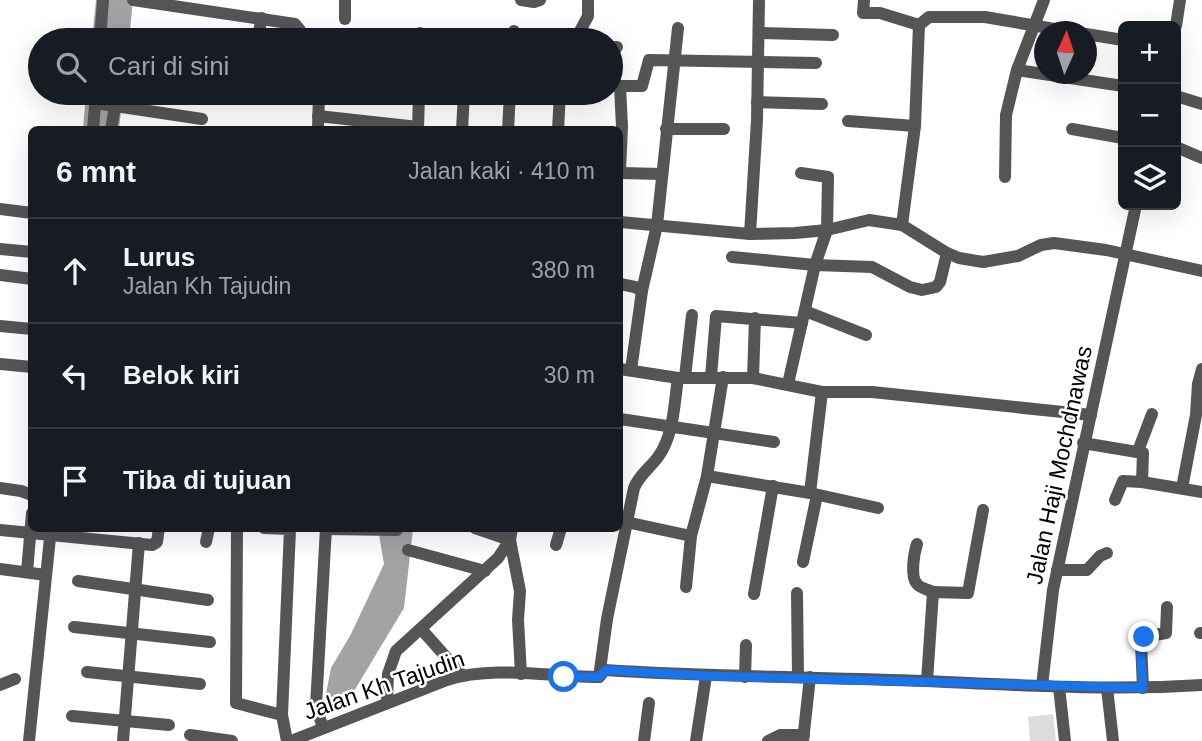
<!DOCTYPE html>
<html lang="id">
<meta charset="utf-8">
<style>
body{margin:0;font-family:Arial,sans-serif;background:#20242c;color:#f1f3f6}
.controls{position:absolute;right:21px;top:21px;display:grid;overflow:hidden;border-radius:10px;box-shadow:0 7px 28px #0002}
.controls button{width:63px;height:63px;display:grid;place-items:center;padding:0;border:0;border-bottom:2px solid #363941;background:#171b24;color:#f1f3f6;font:35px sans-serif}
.compass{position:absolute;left:1034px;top:21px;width:63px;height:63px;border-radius:50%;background:#171b24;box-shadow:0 7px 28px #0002;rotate:3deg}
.stop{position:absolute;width:21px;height:21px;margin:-16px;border:5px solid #1a73e8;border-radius:50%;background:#fff}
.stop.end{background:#1a73e8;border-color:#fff;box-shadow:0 2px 7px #0008}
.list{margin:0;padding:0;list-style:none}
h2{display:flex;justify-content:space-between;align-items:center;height:91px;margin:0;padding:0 28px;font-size:30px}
h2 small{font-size:23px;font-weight:400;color:#9ea1a6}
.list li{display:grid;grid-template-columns:46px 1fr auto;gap:21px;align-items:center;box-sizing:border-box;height:105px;padding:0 28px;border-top:2px solid #363941}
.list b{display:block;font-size:26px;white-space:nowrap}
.list p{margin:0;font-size:23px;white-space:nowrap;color:#9ea1a6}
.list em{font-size:23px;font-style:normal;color:#9ea1a6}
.icon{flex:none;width:38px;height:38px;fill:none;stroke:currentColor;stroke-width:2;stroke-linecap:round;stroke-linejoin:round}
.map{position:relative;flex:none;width:1202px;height:741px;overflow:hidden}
.search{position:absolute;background:#171b24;box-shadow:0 7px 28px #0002;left:28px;top:28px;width:595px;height:77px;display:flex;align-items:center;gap:18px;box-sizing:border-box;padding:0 24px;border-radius:38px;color:#9ea1a6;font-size:26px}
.panel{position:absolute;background:#171b24;box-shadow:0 7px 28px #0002;left:28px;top:126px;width:595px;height:406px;border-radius:10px}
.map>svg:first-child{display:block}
.green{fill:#dcdcdc}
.water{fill:#a3a3a3}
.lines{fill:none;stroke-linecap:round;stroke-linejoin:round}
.minor{stroke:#555;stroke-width:12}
.route{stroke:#1a73e8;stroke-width:9}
.labels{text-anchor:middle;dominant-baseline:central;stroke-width:5;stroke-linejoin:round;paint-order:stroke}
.street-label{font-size:23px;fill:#000;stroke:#fff}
</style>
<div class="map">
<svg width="1202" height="741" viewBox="0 0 1202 741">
<rect width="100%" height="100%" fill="#fff"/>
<path class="green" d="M1053 714 1056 741H1030L1028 717Z"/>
<g class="water">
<path d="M96 0H133L129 40H92Z"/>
<path d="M86 93H123L119 129 83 130Z"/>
<path d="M378 529H413L404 608 342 711 324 704 331 668 351 634 384 564Z"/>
</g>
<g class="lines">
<g class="minor">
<path d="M133 0 295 24 300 30 299 40"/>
<path d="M345 0V19"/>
<path d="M521 0 534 2 540 0"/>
<path d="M864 0 863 13H880L919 25"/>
<path d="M1176 26 1180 0"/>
<path d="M759 33 833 35"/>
<path d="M1086 34 1123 40"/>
<path d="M100 40 103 0"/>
<path d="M257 40 262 18"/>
<path d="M420 40V33"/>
<path d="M466 40V36"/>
<path d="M513 40 514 31"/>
<path d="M579 40V33L588 16V0"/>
<path d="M611 47H617"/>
<path d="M1017 70 1123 86"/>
<path d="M611 86H642L649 60 816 63"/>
<path d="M1176 96 1202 104"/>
<path d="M757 102 822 104"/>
<path d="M95 103 202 119"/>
<path d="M318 116 418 127"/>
<path d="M848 121 915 126"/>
<path d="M666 129H724"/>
<path d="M1072 129 1123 138"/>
<path d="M93 130 96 93"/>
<path d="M111 130 115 106"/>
<path d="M318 130 319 93"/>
<path d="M418 130 419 93"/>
<path d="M462 130 464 93"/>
<path d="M508 130 510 93"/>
<path d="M558 130 560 93"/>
<path d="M1176 147 1202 158"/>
<path d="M620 170 622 127 620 86"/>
<path d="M620 173 662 174"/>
<path d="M1005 177 1006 115 1017 70 1044 0"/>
<path d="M0 209 32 213"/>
<path d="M620 222 750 234 795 233 827 230 869 220 902 225 947 253 959 258 983 262 1018 256 1041 245 1054 243 1106 250 1202 271"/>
<path d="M902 225 915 126 919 25 929 17H985L1072 32"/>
<path d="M750 234 757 120 759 0"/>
<path d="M0 249 32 252"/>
<path d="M732 257 815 265 872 267 910 287 922 290 936 287 940 282 947 253"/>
<path d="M0 275 32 279"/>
<path d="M620 284 635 287 642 291 631 370"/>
<path d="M642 291 657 225 678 28"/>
<path d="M805 311 866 335"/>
<path d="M0 326 32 329"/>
<path d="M0 364 32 367"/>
<path d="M620 369 678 378H753L822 392H872L1091 415"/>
<path d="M685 377 692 315"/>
<path d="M711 377 716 316 802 323"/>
<path d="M753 378 755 318"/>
<path d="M788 384 815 265 827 230 828 177 801 173"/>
<path d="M620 419 774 442"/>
<path d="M1083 443 1143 453 1142 482 1123 481 1115 500"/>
<path d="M1138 451 1152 414"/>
<path d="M707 476 810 493 878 508"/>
<path d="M1142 482 1202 492"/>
<path d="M0 488 21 491 32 495"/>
<path d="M1182 488 1196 415 1198 384 1202 369"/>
<path d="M810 493 822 392"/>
<path d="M626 522 691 536 686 587"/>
<path d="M237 528 236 703 282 715"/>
<path d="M264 528 290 529 282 715 287 741"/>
<path d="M475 528 510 540 520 591 518 620 521 674"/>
<path d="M326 529 397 530"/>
<path d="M0 530 152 545 157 542 159 528"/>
<path d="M691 536 707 476 723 377"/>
<path d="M206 542 209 528"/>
<path d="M917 544C914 553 910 577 917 584 920 588 929 590 933 592"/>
<path d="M556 545 561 528"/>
<path d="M408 550 485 571"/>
<path d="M803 562 817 495"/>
<path d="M0 569 46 575"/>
<path d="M1057 570H1087L1100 556 1107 553"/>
<path d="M27 572 32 513"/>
<path d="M78 581 208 600"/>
<path d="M797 593 798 677"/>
<path d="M754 594 773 486"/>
<path d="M74 627 210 642"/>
<path d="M422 630 462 675"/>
<path d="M1200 633H1202"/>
<path d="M87 672 200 684"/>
<path d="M599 677 607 619 634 488C639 475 650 468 658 457 674 435 674 405 678 378"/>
<path d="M745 677 746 645"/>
<path d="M927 681 933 592 968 593 983 510"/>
<path d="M0 685 15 679"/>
<path d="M1042 686 1053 590 1136 205"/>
<path d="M1059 687 1065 741"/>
<path d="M1107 688 1113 741"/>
<path d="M1143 688 1141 643 1144 637 1166 633 1167 607"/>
<path d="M387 702 388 674 396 651 498 558 510 540 512 528"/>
<path d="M72 716 169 725"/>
<path d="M323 728 316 706 326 528"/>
<path d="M190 735 232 741"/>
<path d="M29 741 51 528"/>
<path d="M123 741 139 543"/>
<path d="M291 741 447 680C492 665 552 677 599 677L605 670C712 677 818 677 925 681 1017 685 1110 691 1202 685"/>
<path d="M644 741 649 703"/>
<path d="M696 741 706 676"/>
<path d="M768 741 780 735H804"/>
<path d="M803 741 810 677"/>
</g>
</g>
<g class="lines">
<path class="route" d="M564 677H599L606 670 706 676 1143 688 1140 643 1144 637"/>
</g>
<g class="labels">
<g class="street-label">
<text transform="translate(1059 465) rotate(-78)">Jalan Haji Mochdnawas</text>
<text transform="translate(384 685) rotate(-19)">Jalan Kh Tajudin</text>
</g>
</g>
</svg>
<div class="controls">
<button>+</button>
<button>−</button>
<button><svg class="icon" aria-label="layers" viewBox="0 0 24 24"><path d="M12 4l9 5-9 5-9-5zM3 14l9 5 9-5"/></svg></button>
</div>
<svg class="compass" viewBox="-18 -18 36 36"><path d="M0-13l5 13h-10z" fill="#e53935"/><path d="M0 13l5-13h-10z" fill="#9ea1a6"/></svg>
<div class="stop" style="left:564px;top:677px"></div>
<div class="stop end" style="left:1144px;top:637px"></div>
<div class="search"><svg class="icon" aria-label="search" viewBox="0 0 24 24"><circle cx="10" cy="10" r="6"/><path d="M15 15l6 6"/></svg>Cari di sini</div>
<section class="panel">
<h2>6 mnt<small>Jalan kaki · 410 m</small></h2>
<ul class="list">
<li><svg class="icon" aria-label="ahead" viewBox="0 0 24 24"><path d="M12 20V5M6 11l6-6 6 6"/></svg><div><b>Lurus</b><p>Jalan Kh Tajudin</p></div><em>380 m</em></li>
<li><svg class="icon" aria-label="left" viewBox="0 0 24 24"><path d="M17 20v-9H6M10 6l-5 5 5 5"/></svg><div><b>Belok kiri</b></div><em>30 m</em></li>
<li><svg class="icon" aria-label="arrive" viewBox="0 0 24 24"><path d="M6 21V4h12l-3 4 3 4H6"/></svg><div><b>Tiba di tujuan</b></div></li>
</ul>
</section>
</div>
